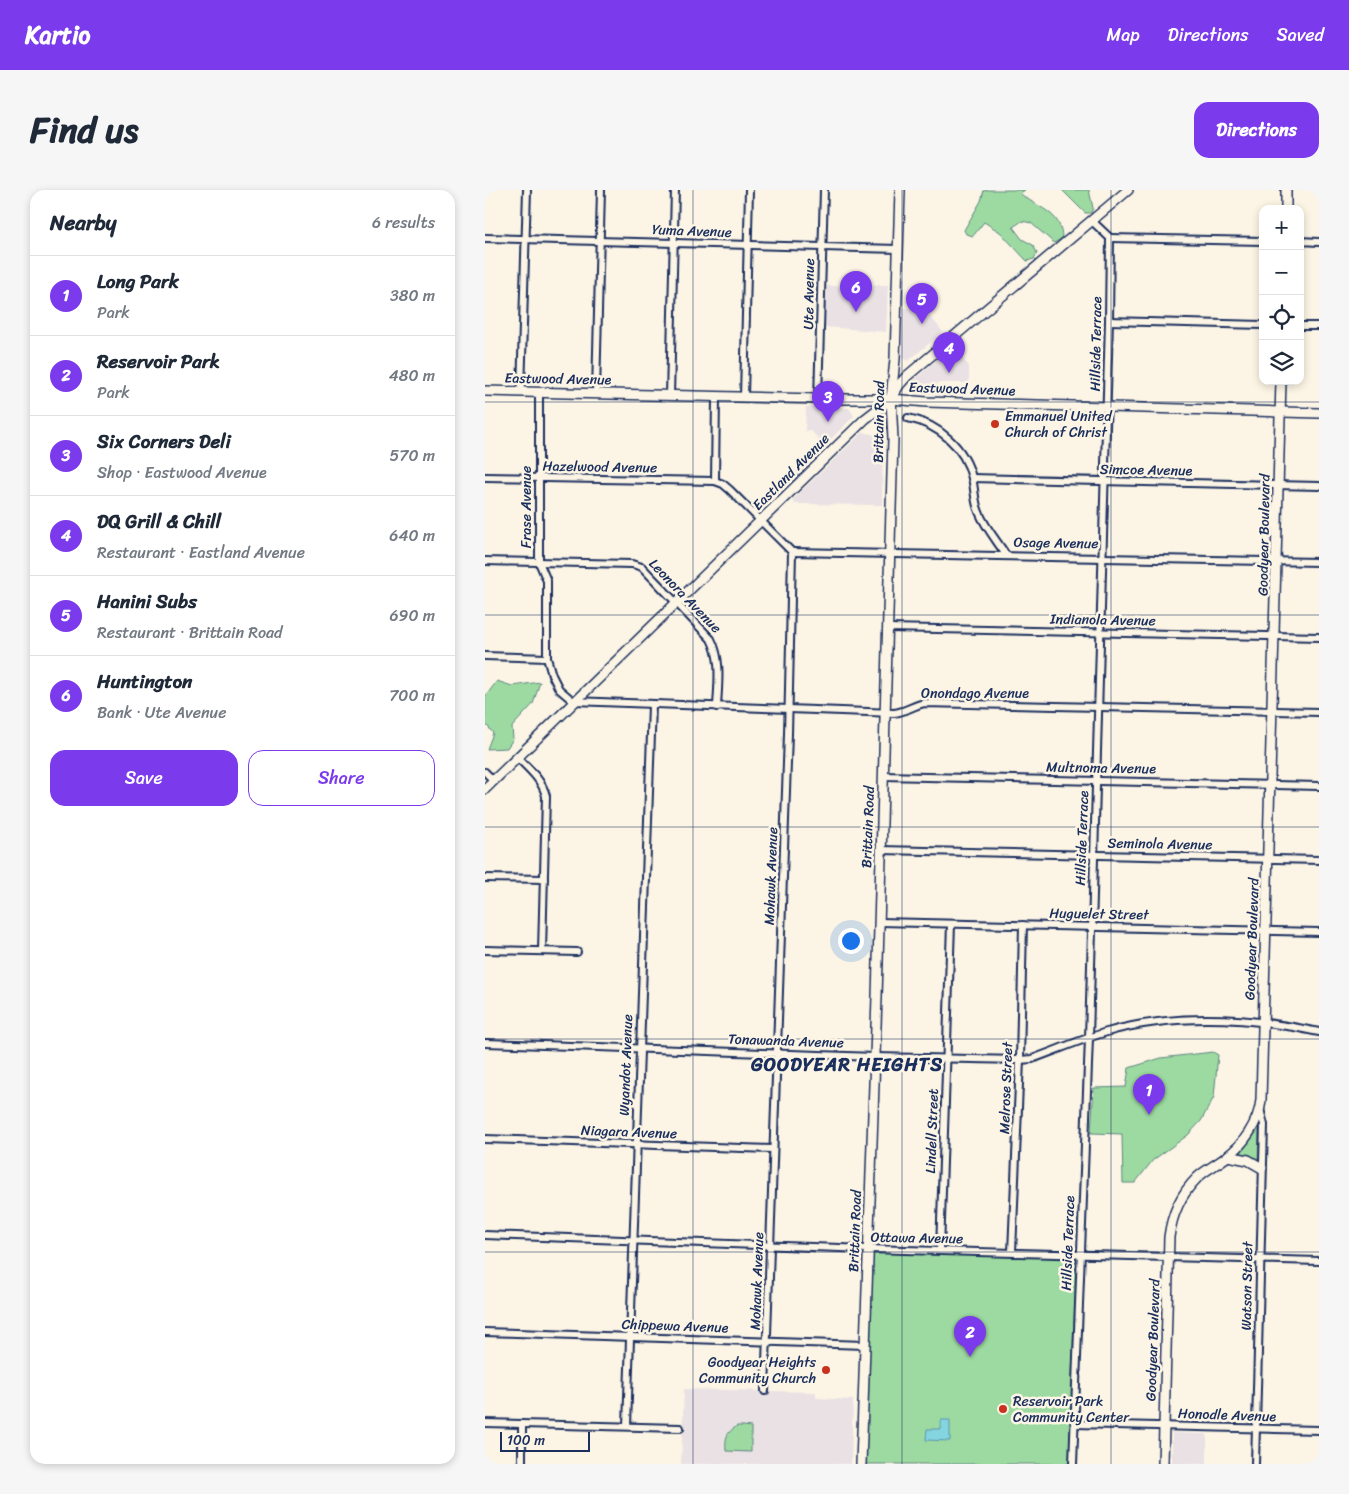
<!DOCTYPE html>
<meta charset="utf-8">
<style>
body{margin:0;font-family:Sriracha,sans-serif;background:#f6f6f7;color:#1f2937}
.controls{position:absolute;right:15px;top:15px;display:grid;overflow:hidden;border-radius:10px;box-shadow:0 2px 8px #0003}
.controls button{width:45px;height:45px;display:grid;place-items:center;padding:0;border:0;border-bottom:1px solid #e0e1e3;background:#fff;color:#1f2937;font:25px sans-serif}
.scale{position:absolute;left:15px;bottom:12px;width:90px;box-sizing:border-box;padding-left:5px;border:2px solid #1b2f5e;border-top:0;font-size:14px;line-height:18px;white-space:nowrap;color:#1b2f5e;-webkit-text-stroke:4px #fcf5e5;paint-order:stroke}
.you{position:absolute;left:365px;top:750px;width:18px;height:18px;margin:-12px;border:4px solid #fff;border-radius:50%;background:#1a73e8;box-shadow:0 0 0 8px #1a73e833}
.badge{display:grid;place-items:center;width:32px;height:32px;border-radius:50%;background:#7c3aed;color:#fff;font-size:16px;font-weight:700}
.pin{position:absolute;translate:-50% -41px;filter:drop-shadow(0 1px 2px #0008)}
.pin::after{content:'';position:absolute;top:26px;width:18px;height:15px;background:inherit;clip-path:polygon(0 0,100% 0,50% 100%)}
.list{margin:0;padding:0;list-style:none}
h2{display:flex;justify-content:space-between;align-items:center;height:65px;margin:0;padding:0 20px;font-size:21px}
h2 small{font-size:16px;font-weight:400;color:#747a83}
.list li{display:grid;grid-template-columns:32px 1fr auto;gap:15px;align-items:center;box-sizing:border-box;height:80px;padding:0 20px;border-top:1px solid #e0e1e3}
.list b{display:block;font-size:19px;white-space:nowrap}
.list p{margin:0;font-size:16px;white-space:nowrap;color:#747a83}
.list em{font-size:16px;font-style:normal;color:#747a83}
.actions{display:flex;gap:10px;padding:15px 20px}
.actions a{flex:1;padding:11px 0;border:1px solid #7c3aed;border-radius:15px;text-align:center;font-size:18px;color:#7c3aed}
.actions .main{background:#7c3aed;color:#fff}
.icon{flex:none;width:28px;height:28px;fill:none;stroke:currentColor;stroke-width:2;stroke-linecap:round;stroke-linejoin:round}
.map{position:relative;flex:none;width:834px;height:1274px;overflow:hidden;border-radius:15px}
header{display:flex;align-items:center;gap:30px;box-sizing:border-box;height:70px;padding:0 25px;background:#7c3aed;color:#fff}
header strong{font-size:24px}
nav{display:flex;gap:28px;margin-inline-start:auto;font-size:18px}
.intro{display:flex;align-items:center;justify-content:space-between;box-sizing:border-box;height:120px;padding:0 30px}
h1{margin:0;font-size:35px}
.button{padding:12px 22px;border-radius:15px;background:#7c3aed;color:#fff;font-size:18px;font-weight:700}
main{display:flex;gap:30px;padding:0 30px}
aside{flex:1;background:#fff;border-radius:15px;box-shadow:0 2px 8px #0003}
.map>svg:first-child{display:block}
.built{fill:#e9e1e4}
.green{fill:#9ddaa1;stroke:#5c8480}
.water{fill:#85d5e1;stroke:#5b93ad}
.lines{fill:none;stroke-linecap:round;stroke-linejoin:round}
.street-casing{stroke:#1b2f5e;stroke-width:10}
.secondary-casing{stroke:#1b2f5e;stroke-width:12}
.street{stroke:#fcf5e5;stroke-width:6}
.secondary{stroke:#fcf5e5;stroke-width:9}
.grid{fill:none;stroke:#1b2f5e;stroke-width:1;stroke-opacity:0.55}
.poi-dot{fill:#c8321e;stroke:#fcf5e5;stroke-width:2}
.labels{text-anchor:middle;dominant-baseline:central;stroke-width:5;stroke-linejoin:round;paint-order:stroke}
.street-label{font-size:14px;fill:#1b2f5e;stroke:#fcf5e5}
.poi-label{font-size:14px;fill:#1b2f5e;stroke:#fcf5e5;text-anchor:start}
.district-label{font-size:19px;font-weight:bold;letter-spacing:1px;fill:#1b2f5e;stroke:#fcf5e5}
</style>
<header>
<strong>Kartio</strong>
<nav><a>Map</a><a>Directions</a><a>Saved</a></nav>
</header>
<div class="intro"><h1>Find us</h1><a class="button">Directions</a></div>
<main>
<aside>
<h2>Nearby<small>6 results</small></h2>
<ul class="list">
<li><span class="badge">1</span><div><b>Long Park</b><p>Park</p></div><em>380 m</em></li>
<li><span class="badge">2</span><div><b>Reservoir Park</b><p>Park</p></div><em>480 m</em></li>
<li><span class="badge">3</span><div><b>Six Corners Deli</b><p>Shop · Eastwood Avenue</p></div><em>570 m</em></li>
<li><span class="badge">4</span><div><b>DQ Grill &amp; Chill</b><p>Restaurant · Eastland Avenue</p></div><em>640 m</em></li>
<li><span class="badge">5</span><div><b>Hanini Subs</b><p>Restaurant · Brittain Road</p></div><em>690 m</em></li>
<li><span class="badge">6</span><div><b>Huntington</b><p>Bank · Ute Avenue</p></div><em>700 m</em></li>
</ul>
<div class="actions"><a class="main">Save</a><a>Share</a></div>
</aside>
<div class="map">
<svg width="834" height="1274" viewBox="0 0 834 1274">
<rect width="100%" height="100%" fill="#fcf5e5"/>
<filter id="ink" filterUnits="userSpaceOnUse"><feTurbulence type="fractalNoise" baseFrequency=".02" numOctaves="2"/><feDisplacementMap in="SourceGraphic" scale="10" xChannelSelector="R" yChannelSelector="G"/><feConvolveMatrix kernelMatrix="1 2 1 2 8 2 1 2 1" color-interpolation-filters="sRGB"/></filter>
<g filter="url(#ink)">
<g class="built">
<path d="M403 95 401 142 340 137 342 96Z"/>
<path d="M419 118 439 119 458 142 423 171 417 168Z"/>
<path d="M467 156 484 176V193H452L451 204H430L429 190Z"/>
<path d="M321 217 364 218 369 226 340 255 325 240 320 241Z"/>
<path d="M378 242 398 247 397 315 310 314 307 310Z"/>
<path d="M199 1199 331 1202V1208L368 1210 366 1274H196Z"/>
<path d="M687 1243 722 1244V1274H687Z"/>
</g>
<g class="green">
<path d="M499 0H540L535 3C551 18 577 21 577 48L569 53 546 33 537 31 528 37 537 49 548 55 552 63 549 69 542 71 515 42 499 32 488 46 481 44 479 40 496 11Z"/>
<path d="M577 0H604L608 18 606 23H600Z"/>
<path d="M12 491 27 496 55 492 48 514 27 537 28 549 22 558 2 559 8 543 0 533V507Z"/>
<path d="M728 862 733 865 729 907 716 931 703 945 668 970 650 993H638L637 944 606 943 609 898 641 897 644 878 676 868Z"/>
<path d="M773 940H774L773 972 755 964Z"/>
<path d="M388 1061 587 1066 591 1073 584 1274H379L386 1063Z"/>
<path d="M252 1236H258L266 1237V1262L241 1261C240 1248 241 1243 252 1236Z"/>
</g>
<path class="water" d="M456 1230H465V1251L441 1250 442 1239H456Z"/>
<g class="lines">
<defs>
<g id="street">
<path d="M0 48 413 59"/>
<path d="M625 48 778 51"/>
<path d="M815 51 834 52"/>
<path d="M624 131 778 135"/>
<path d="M815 136H834"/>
<path d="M36 202 42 0"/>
<path d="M54 202V372L62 391V468L67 485 74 499 88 511 409 523C420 522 429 515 440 513L834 522"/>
<path d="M111 203 116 0"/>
<path d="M185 206 190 0"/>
<path d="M259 207 264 0"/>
<path d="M333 209 339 0"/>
<path d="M423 228C453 234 480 257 487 288 490 300 489 311 494 322 500 337 512 351 521 365"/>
<path d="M0 287 230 291 238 294 245 300 307 362 303 544 280 1201"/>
<path d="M487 288 834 296"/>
<path d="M230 291 231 207"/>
<path d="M307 362 834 372"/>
<path d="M0 371 147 374 157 377 226 449C237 470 233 494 232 517"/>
<path d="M402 438 834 447"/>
<path d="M0 466 62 468"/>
<path d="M33 568C44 579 57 590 61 606L57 761"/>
<path d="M0 582 8 590"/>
<path d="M398 586 834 596"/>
<path d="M396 660 834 670"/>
<path d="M0 688 59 689"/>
<path d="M394 732 834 742"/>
<path d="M0 760 92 762"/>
<path d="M0 853 390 867 535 870 547 869C572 860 597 849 622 842 691 823 765 827 834 842"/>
<path d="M0 949 288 959"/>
<path d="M0 1045 383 1059 834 1071"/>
<path d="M455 1060 466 734"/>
<path d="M527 1062 535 870 538 735"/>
<path d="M0 1142 379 1155"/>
<path d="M0 1233 195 1238"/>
<path d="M590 1234 834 1240"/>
<path d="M142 1236 167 515"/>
<path d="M37 1274V1234"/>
<path d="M588 1274 604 848 624 131 625 48 607 31"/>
<path d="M770 1274 779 935 775 919"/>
</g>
<g id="secondary">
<path d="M801 19V0"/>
<path d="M0 201 333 209H406L442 212 834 223"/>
<path d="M0 599 380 229 406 209 414 195 422 186 643 0"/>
<path d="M743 966 763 970 777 978"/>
<path d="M376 1274 392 807 408 249 406 209 410 169 415 0"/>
<path d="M678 1274 684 1047C687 1024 695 1005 712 988 720 980 731 975 740 968 758 956 774 932 776 910L796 191"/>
</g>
</defs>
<use href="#street" class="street-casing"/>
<use href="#secondary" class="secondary-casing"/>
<use href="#street" class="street"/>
<use href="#secondary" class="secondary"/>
</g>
</g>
<path class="grid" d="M208 0V1274M417 0V1274M626 0V1274M0 212H834M0 425H834M0 637H834M0 849H834M0 1062H834"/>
<g class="poi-dot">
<circle cx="510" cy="234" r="5"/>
<circle cx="341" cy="1180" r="5"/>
<circle cx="518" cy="1219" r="5"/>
</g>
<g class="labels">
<g class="street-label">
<text transform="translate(207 41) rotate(2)">Yuma Avenue</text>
<text transform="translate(324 104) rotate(-89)">Ute Avenue</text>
<text transform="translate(611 154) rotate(-89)">Hillside Terrace</text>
<text transform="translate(73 189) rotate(1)">Eastwood Avenue</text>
<text transform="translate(477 199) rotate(2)">Eastwood Avenue</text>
<text transform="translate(394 232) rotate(-89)">Brittain Road</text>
<text transform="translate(115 277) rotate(1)">Hazelwood Avenue</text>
<text transform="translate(661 280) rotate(1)">Simcoe Avenue</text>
<text transform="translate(306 282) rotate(-45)">Eastland Avenue</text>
<text transform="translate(41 317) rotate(-90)">Frase Avenue</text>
<text transform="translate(779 345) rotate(-89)">Goodyear Boulevard</text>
<text transform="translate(571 353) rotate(1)">Osage Avenue</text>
<text transform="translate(200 406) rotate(46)">Leonora Avenue</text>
<text transform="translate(618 430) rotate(1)">Indianola Avenue</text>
<text x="490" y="503">Onondago Avenue</text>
<text transform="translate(616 578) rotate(1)">Multnoma Avenue</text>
<text transform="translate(383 637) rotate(-88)">Brittain Road</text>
<text transform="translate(597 648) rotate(-88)">Hillside Terrace</text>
<text transform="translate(675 654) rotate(1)">Seminola Avenue</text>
<text transform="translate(286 686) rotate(-88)">Mohawk Avenue</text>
<text transform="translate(614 724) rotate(1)">Huguelet Street</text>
<text transform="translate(767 749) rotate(-88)">Goodyear Boulevard</text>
<text transform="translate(301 851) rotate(2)">Tonawanda Avenue</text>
<text transform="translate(141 875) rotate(-88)">Wyandot Avenue</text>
<text transform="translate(521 898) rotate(-88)">Melrose Street</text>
<text transform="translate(447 941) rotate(-88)">Lindell Street</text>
<text transform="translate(144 942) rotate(2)">Niagara Avenue</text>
<text transform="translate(370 1041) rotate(-88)">Brittain Road</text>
<text transform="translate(432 1048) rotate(1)">Ottawa Avenue</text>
<text transform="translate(583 1053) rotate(-88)">Hillside Terrace</text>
<text transform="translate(272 1091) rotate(-88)">Mohawk Avenue</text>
<text transform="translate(762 1096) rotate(-89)">Watson Street</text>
<text transform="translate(190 1136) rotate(2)">Chippewa Avenue</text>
<text transform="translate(668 1150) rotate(-88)">Goodyear Boulevard</text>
<text transform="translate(742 1225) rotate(2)">Honodle Avenue</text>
</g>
<g class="poi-label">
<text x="520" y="226">Emmanuel United<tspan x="520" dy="16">Church of Christ</tspan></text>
<text x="331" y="1172" text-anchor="end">Goodyear Heights<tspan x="331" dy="16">Community Church</tspan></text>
<text x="528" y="1211">Reservoir Park<tspan x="528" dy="16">Community Center</tspan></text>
</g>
<g class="district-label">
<text x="362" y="874">GOODYEAR HEIGHTS</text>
</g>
</g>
</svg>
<div class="controls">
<button>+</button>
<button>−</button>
<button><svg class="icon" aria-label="locate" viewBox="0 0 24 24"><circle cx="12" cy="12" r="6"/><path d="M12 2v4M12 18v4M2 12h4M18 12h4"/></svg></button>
<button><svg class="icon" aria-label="layers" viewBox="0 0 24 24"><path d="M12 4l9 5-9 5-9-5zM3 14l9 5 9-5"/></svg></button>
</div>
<div class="scale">100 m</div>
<div class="you"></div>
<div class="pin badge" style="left:664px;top:925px">1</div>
<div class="pin badge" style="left:485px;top:1167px">2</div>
<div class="pin badge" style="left:343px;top:232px">3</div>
<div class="pin badge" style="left:464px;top:183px">4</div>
<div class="pin badge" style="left:437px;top:134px">5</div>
<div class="pin badge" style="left:371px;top:122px">6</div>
</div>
</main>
